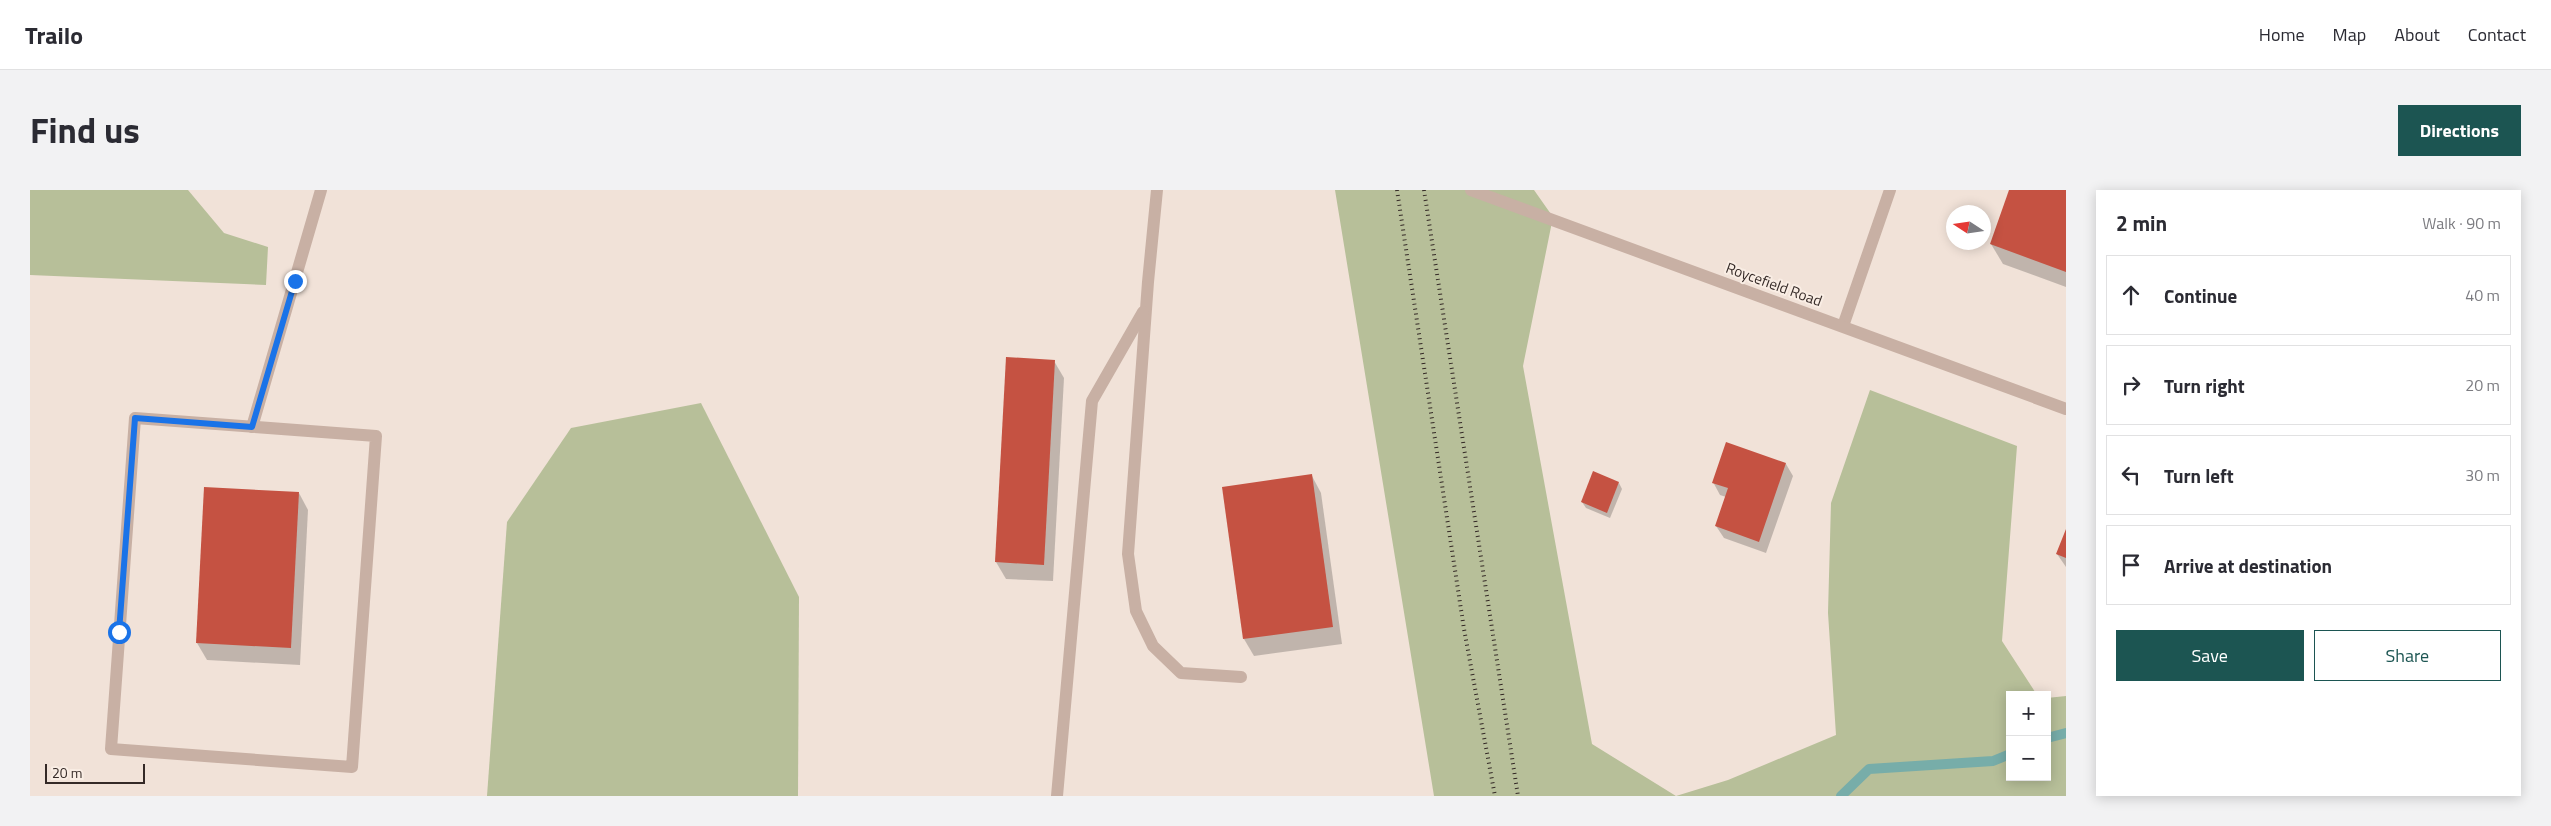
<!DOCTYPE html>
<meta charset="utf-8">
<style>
body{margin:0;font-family:"Titillium Web",sans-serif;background:#f2f2f3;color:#2b2b33}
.controls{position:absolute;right:15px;bottom:15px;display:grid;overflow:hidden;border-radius:0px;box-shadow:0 2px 12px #0003}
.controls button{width:45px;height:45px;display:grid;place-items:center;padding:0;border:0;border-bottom:1px solid #e1e1e2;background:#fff;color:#2b2b33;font:25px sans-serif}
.compass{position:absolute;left:1916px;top:15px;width:45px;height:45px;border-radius:50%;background:#fff;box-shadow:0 2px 12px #0003;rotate:282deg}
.scale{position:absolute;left:15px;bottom:12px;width:100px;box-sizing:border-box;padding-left:5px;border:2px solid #342926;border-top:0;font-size:14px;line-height:18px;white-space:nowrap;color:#342926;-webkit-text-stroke:4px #f9ede4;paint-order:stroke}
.stop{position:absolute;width:15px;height:15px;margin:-11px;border:4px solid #1a73e8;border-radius:50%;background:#fff}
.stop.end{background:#1a73e8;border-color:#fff;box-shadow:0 1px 5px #0008}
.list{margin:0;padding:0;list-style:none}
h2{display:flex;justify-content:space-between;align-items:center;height:65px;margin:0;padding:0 20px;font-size:21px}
h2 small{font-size:16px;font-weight:400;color:#7c7c81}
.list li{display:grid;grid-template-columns:32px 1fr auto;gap:15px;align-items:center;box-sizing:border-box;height:80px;margin:0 10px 10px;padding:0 10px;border:1px solid #e1e1e2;border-radius:0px}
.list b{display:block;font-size:19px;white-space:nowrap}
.list em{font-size:16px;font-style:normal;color:#7c7c81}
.actions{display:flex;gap:10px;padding:15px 20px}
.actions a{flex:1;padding:11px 0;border:1px solid #1c5552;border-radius:0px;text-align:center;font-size:18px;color:#1c5552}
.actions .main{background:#1c5552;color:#fff}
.icon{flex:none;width:28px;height:28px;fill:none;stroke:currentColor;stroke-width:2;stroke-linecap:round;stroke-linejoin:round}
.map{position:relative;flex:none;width:2036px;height:606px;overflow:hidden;border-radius:0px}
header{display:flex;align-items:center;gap:30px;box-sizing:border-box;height:70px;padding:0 25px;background:#fff;border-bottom:1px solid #e1e1e2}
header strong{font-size:24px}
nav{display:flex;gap:28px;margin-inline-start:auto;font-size:18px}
.intro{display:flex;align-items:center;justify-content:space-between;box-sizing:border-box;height:120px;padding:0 30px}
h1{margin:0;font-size:35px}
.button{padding:12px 22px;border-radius:0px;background:#1c5552;color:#fff;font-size:18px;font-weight:700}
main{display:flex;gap:30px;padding:0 30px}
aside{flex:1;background:#fff;border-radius:0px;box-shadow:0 2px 12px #0003}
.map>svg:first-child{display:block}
.green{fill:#b7bf99}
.shadow{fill:#0003}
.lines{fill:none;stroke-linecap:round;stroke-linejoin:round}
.stream{stroke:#77ada9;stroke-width:10}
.building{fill:#c55242}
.lane{stroke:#c8b0a4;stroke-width:12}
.street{stroke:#c8b0a4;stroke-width:12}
.rail{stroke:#342926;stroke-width:4;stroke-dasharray:1 4;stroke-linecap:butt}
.route{stroke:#1a73e8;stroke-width:6}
.labels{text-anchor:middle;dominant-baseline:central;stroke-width:4;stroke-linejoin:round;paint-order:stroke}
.street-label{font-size:15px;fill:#342926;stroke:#f9ede4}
</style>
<header>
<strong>Trailo</strong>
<nav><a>Home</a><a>Map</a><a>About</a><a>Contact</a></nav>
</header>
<div class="intro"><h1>Find us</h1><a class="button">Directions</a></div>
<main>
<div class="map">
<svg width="2036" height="606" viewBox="0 0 2036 606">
<rect width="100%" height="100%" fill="#f1e2d8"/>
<g class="green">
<path d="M0 0H158L194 43 238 57 236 95 0 85Z"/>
<path d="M1305 0H1504L1523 27 1493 176 1562 554 1646 606 1698 590 1806 545 1798 423 1801 313 1840 200 1987 256 1972 451 2007 505H1980V587H2017V508L2036 506V606H1404Z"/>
<path d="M671 213 769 407 768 606H457L477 332 541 238Z"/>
</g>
<g class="shadow">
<path d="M1980 0H2036V97L1973 74 1961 54Z"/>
<path d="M1024 171 1034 188 1023 391 976 389 966 372Z"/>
<path d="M1756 274 1763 286 1736 363 1694 348 1686 336 1696 307 1690 305 1683 292Z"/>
<path d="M1282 286 1291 303 1312 454 1224 466 1214 449Z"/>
<path d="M1589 293 1592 299 1580 328 1556 318 1552 312Z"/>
<path d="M269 303 278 320 270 475 177 470 167 453Z"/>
<path d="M2036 342V377L2027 364Z"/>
</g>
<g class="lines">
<g class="stream">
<path d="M2017 548 2036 543"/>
<path d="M1811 606 1839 579 1963 571 1980 564"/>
</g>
</g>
<g class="building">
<path d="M1979 0H2036V82L1960 54Z"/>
<path d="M976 167 1025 170 1014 375 965 372Z"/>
<path d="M1696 252 1756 273 1729 352 1685 336 1698 298 1682 293Z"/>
<path d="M1563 281 1589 292 1577 323 1551 312Z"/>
<path d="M1282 284 1303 437 1213 449 1192 297Z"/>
<path d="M174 297 269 302 261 458 166 453Z"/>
<path d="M2036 339V368L2026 364Z"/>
</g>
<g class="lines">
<g class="lane">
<path d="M1127 0 1118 92 1098 364 1106 421 1123 456 1151 483 1211 487"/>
<path d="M1813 136 1860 0"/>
<path d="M105 228 346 246 322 577 81 559Z"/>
<path d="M222 237 291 0"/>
<path d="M1027 606 1062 211 1113 122"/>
</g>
<path class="street" d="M1441 0 2036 219"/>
<g class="rail">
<path d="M1367 0 1434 439 1465 606"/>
<path d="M1394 0 1488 606"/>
</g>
</g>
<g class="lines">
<path class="route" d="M89 442 105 228 222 237 265 91"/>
</g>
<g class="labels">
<g class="street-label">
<text transform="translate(1744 94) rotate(20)">Roycefield Road</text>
</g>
</g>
</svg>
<div class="controls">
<button>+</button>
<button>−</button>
</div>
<svg class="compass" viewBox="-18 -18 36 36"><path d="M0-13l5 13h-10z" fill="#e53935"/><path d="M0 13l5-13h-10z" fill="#7c7c81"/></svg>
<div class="scale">20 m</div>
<div class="stop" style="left:89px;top:442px"></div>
<div class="stop end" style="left:265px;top:91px"></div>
</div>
<aside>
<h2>2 min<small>Walk · 90 m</small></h2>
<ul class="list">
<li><svg class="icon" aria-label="ahead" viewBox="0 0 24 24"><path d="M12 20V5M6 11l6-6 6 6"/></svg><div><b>Continue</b></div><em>40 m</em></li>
<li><svg class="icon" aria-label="right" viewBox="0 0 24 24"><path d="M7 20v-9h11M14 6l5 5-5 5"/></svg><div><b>Turn right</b></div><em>20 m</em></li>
<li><svg class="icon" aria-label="left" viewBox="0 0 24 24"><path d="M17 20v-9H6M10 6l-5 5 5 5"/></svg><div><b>Turn left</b></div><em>30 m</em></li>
<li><svg class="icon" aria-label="arrive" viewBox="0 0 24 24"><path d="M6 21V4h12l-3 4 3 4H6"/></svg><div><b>Arrive at destination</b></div></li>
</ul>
<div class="actions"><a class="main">Save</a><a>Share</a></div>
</aside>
</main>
